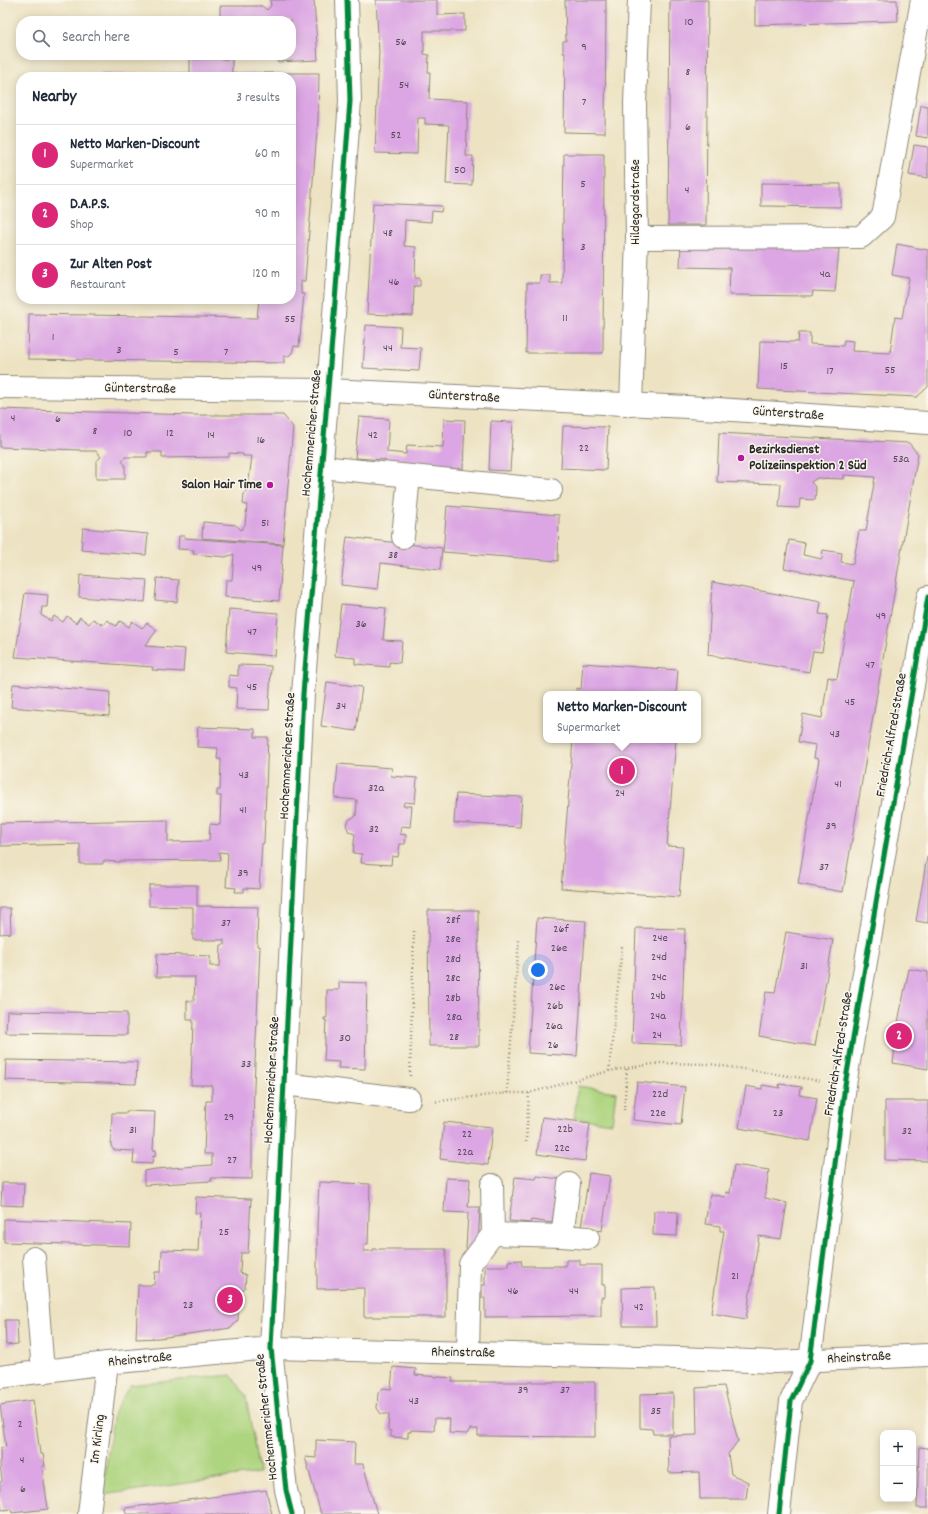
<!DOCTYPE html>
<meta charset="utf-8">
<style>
body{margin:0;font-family:Dekko,sans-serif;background:#f6f6f7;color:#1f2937}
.controls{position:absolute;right:12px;bottom:12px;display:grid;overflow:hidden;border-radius:8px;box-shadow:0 2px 10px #0003}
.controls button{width:36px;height:36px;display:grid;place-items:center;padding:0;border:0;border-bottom:1px solid #e0e1e3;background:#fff;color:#1f2937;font:20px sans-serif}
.you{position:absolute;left:538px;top:970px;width:14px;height:14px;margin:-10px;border:3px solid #fff;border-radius:50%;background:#1a73e8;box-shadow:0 0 0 6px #1a73e833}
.badge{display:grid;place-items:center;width:26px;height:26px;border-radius:50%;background:#db2777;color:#fff;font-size:13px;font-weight:700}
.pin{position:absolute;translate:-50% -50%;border:2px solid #fff;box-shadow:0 1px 4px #0006}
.popup{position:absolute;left:543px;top:691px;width:158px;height:52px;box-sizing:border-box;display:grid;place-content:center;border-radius:8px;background:#fff;filter:drop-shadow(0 1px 3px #0005);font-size:13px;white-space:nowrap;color:#747a83}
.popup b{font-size:15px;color:#1f2937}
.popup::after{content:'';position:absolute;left:50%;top:100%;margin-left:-8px;border:8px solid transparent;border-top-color:#fff}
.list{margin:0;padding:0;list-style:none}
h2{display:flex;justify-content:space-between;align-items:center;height:52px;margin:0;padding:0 16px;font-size:17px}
h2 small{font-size:13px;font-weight:400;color:#747a83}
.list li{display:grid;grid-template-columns:26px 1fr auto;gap:12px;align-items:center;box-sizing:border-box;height:60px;padding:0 16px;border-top:1px solid #e0e1e3}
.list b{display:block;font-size:15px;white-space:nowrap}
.list p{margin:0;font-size:13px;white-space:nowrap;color:#747a83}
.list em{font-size:13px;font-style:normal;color:#747a83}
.icon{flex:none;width:22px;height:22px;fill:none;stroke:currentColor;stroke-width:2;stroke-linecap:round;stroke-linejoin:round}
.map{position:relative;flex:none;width:928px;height:1514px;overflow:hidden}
.search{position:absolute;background:#fff;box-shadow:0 2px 10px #0003;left:16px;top:16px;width:280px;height:44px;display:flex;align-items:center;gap:10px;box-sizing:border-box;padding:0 14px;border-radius:16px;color:#747a83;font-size:15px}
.panel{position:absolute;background:#fff;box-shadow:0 2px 10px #0003;left:16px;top:72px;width:280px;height:232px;border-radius:16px}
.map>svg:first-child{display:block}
.green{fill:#add47e;stroke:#6c8054}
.building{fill:#dba6e3}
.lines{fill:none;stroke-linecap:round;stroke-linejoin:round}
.minor-casing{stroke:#8c8777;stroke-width:24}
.path{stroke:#8c8777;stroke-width:2.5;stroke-dasharray:1 3;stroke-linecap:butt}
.minor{stroke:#fff;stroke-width:22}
.cycleway-casing{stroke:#fbf7ec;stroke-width:8}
.cycleway{stroke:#00873e;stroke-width:5}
.poi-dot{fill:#b5179e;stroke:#fbf7ec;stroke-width:1.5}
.labels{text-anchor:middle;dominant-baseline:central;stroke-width:3;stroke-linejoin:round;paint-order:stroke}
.number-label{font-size:12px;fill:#574a59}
.street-label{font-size:14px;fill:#2b2b2b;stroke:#fbf7ec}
.poi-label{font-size:14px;font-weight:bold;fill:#2b2b2b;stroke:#fbf7ec;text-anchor:start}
</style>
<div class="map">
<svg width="928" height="1514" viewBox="0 0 928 1514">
<rect width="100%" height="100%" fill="#fbf7ec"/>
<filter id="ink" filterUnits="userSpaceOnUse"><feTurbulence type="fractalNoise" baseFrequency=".025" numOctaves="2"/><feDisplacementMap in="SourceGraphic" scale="8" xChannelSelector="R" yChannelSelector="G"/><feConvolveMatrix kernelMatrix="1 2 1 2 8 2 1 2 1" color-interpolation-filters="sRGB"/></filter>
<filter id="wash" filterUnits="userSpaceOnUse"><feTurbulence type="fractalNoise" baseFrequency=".012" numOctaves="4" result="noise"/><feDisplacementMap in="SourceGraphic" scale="16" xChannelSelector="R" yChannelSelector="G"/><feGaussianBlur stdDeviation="0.9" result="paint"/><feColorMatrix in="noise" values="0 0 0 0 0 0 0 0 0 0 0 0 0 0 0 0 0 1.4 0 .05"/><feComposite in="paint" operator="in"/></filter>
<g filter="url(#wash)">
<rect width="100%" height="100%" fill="#ede3c3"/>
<g class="green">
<path d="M578 1086 616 1092 612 1123 574 1118Z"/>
<path d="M231 1375 246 1396 259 1473 102 1495 114 1412 130 1385Z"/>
</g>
<g id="blocks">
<g class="building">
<path d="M270 0H314L318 60 277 62V55H291V21H220V6H262L267 10 271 6Z"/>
<path d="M376 0H437V15L465 14V31H424V54L429 55 428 72H430L429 99 468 101 466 156H473L472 185 446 184 449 125 425 124V118H418L417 154 375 153 379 52Z"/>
<path d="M565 0H606L605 133 564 132 565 53H563V41H566Z"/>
<path d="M670 0H708L706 225H668Z"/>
<path d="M755 0H897L898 21 755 25Z"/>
<path d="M190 59H232V73H319L318 119 305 281H301V294H304L299 347 294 346 292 353 287 357 284 356V363L28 359 29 314 257 318 259 299H291V77H101V74L190 73Z"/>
<path d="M921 105 928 106V138L916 136Z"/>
<path d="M914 145 928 147V178L909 175Z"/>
<path d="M564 154H604L603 353H526L527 283H540V275H550V283H562Z"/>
<path d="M761 183 841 184V207L761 206Z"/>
<path d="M373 203 442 206 441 212 432 211 431 222 405 220 404 246 416 247 415 278H420V286H414L413 316 367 314Z"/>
<path d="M681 242 839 249 835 292 813 291 812 296 729 295 730 268 680 267Z"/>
<path d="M897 244 928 250V387L917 397 758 389 760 341 798 342 799 333H810V344L843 346 844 340 853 341 852 351 890 353 895 317 902 318 909 278 892 275Z"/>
<path d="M366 325 401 327 400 347 421 348 419 371 363 368Z"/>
<path d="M0 409 192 415H283L293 427 283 544 202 538 203 522 236 525 241 530 245 525 247 505 243 504 244 494 248 488 252 456H243V454L229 453V457L162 458V452H147V457H125L122 461 125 465V479H96V461L101 457 96 451H80V450L0 447Z"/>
<path d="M359 417 389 419 387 452 406 454 407 445 443 447 444 419 465 420 463 469 385 466V460L355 458Z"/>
<path d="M491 421 513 422 510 471 489 470Z"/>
<path d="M563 426 608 427 606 470 561 468Z"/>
<path d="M719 433 909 443 918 454 843 892 798 884 819 759 814 758 816 745 798 742 803 714 822 718 828 677 837 679 854 581 784 568 789 540 805 543 803 555 822 559 823 550 842 553 841 562 853 564 859 531H866L875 477 844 475V479L817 478 811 482 816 488 815 500 800 499 799 508 779 507 781 484 717 482Z"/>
<path d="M447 506 559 515 558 561 443 552Z"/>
<path d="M83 528 148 534 146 555 81 550Z"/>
<path d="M179 536H185L184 538 283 545 279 601 225 597 226 580H232L234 554 226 557 193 554 194 550 178 549Z"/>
<path d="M347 537 442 548 440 570 381 563 378 589 341 585Z"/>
<path d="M80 575 147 580 145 602 79 597Z"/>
<path d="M157 578 179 580 177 602 155 600Z"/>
<path d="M712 582 821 602 819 614 828 615 822 652 813 651 809 672 708 655Z"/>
<path d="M25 593 48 595 47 607H42L41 615 51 621 54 616 63 622 67 616 76 623 80 617 89 624 93 619 103 625 107 620 116 626 120 621 129 627 132 621 142 628 147 623 157 630 145 646 185 649 183 672 152 670 153 667 15 657Z"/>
<path d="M341 604 386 608 383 640 402 641 400 663 389 662V667L355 664V658L335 656Z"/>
<path d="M229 609 278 613 275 656 226 652Z"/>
<path d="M583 663 678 670 676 694H577V688L581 689Z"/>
<path d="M238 665 271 666 269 710 236 709 237 688 229 687V675L238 676Z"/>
<path d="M327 682 362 687 356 731 321 726Z"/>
<path d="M13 684 110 692 109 716 11 707Z"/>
<path d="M198 727 255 729V737H268L264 843 262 844 259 889 244 888V892H235L236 888 226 887 228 853 219 852 220 860 120 861V862L103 861V864H80V844L0 846V823L168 820V842L209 841 210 824 220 825 221 796H217V790H220L221 759H217L218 748 197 747Z"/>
<path d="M573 740H676L667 846 683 847 679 897 561 888Z"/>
<path d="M338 764 392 768 391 776 417 778 415 803 404 802 403 806H412L410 827 401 826 400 834 406 835 405 844H400L398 857 392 856 391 865 361 863 362 854 353 853 355 834 349 832 346 825 350 819 356 816 357 800 335 798Z"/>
<path d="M456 794 522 797 520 827 454 823Z"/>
<path d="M927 857H928V923L916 921Z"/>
<path d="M149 885H197V906L258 907 257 946 260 947 254 1086 253 1133 254 1136H252V1179L211 1178 212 1181 144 1185V1171L156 1169 212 1165V1154H204L206 1101H212V1085H191L193 1020H187V1001H194L195 977H156L157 954 210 956V966H220L221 945H224V940H193V907L149 906Z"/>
<path d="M0 908H10L11 933 0 934Z"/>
<path d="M428 910H478L479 1046H429Z"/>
<path d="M537 918 586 921 577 1056 528 1053Z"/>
<path d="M636 928 685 929 681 1045 632 1043Z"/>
<path d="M786 932 833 940 815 1046 759 1036 766 992 775 993Z"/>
<path d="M909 969 928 972V1069L893 1063 899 1017Z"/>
<path d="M339 982 367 983 365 1069 338 1068 339 1062 324 1061 326 1020H324V1018H327V990H339Z"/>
<path d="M7 1011 127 1013V1035L6 1033Z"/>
<path d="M6 1060 137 1062 136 1084 5 1080Z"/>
<path d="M637 1082 685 1087 681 1125 633 1120Z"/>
<path d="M779 1084 802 1087V1089H800L799 1095 817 1098 810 1141 739 1128 746 1086 762 1089V1085L780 1088Z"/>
<path d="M885 1101H928V1161L885 1160Z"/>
<path d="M127 1111 155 1112 153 1150H156L155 1157 153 1156 152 1164 133 1163 134 1151 114 1150 111 1146 112 1113H127Z"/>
<path d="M542 1117 590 1123 585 1161 537 1154Z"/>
<path d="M444 1122 492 1127 488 1165 440 1159Z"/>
<path d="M734 1165 769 1170 765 1198 787 1203 781 1239 759 1236 746 1319 711 1313 724 1231H720V1226L705 1224 710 1194 725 1197 726 1192 730 1193Z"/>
<path d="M589 1173 610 1176 602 1231 581 1228Z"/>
<path d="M537 1176 559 1179 552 1223 531 1220 530 1223 509 1221 515 1177 536 1179Z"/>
<path d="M446 1178 470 1179 468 1207H480L478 1250 466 1249 468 1213 444 1212Z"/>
<path d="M319 1182 370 1184 368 1244H364V1251H373V1249H446V1317H364V1288L317 1289V1226Z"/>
<path d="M2 1183H24L23 1206 1 1205Z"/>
<path d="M196 1197 251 1199 248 1253H241L240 1273 246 1275 245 1288 243 1290H239L238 1320 231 1328 159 1338 136 1339 138 1285H154L155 1272H161L162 1250 198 1251 200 1213H195Z"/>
<path d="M654 1211 678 1212 677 1236 653 1235Z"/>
<path d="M4 1219 131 1224 130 1246 4 1242Z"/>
<path d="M521 1260 522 1266H566V1260H580V1265H602V1285H605V1297H601V1316L485 1317V1298H482V1285H485V1266H508V1261Z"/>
<path d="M655 1287 656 1326H623L622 1288Z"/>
<path d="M5 1320H17L18 1344 6 1345Z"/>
<path d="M393 1367 416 1369 415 1375 453 1378 452 1382H595V1437L478 1436V1429H470L467 1434 449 1433 450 1419 435 1418 434 1431 411 1430V1432H408V1438L391 1437V1431L388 1430 389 1414H381L377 1408 378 1393 383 1388 391 1389Z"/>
<path d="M724 1386 738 1441 728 1454 731 1474 748 1482 746 1499H700L699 1472 669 1473 668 1436 697 1435 696 1388Z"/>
<path d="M673 1393V1434H653L652 1429 640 1428V1394Z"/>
<path d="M33 1400 40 1454H43L45 1466H42L48 1509 12 1513 11 1509 2 1510 0 1496V1482L2 1481 0 1465V1448L6 1447 0 1405Z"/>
<path d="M316 1440 355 1442 354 1464H363L377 1514H321L305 1457 316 1458Z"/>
<path d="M919 1447 928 1448V1508H917Z"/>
<path d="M266 1490 272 1514H126L125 1508Z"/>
</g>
</g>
</g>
<g filter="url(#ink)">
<use href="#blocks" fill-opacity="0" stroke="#8c8777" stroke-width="1"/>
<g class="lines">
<defs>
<g id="minor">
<path d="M637 238 861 237 883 217 922 0"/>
<path d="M0 387 328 390 688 407 928 423"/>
<path d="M631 405 637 238 635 104 639 0"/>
<path d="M321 467 551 490"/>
<path d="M403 537 409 476"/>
<path d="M284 1084 409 1099"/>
<path d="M493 1234 562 1236 569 1184"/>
<path d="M562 1236 588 1238"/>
<path d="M34 1258 43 1372"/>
<path d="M468 1353 470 1264 493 1234 492 1185"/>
<path d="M0 1377 107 1363 271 1348 679 1358 774 1362 928 1355"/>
<path d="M89 1514 107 1363"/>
<path d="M292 1514 286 1490 271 1348 303 694 334 315 350 101 347 0"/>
<path d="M779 1514 791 1401 810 1361 845 1085 928 597"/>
</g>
</defs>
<use href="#minor" class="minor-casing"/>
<g class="path">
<path d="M609 1071 622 947"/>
<path d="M410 1076 414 930"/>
<path d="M507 1093 519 940"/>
<path d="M432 1102 507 1093H529L609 1071 659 1063 710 1064 822 1081"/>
<path d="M624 1110 627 1068"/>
<path d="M526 1142 529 1093"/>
</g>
<use href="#minor" class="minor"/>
<defs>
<g id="cycleway">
<path d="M292 1514 286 1490 271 1348 303 694 334 315 350 101 347 0"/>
<path d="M779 1514 791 1401 810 1361 845 1085 928 597"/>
</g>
</defs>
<use href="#cycleway" class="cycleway-casing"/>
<use href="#cycleway" class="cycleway"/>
</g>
</g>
<g class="poi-dot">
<circle cx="741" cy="458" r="4"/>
<circle cx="270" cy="485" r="4"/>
</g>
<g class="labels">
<g class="number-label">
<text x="689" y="22">10</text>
<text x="401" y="42">56</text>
<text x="584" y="47">9</text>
<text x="688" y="72">8</text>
<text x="404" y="85">54</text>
<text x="584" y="102">7</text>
<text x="688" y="127">6</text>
<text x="396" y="135">52</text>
<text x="460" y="170">50</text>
<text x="583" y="184">5</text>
<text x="687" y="190">4</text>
<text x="388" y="233">48</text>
<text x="583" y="247">3</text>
<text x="825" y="274">4a</text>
<text x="394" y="282">46</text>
<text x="565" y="318">11</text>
<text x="290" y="319">55</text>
<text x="53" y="337">1</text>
<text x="388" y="348">44</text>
<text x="119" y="350">3</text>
<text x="176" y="352">5</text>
<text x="226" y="352">7</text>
<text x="784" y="366">15</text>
<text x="890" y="370">55</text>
<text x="830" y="371">17</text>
<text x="13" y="418">4</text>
<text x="58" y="419">6</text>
<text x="95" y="431">8</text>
<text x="128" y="433">10</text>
<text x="170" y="433">12</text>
<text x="211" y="435">14</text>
<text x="373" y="435">42</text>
<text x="261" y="440">16</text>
<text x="584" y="448">22</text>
<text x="901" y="459">53a</text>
<text x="265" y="523">51</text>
<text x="393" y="555">38</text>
<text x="257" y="568">49</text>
<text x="881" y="616">49</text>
<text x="361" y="624">36</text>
<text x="252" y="632">47</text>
<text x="870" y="665">47</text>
<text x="252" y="687">45</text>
<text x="850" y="702">45</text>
<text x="341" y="706">34</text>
<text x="835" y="734">43</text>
<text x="244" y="775">43</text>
<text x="838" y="784">41</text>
<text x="376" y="788">32a</text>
<text x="620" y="793">24</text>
<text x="243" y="810">41</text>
<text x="831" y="826">39</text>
<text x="374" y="829">32</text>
<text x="824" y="867">37</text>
<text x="243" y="873">39</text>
<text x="453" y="920">28f</text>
<text x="226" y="923">37</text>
<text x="561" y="929">26f</text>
<text x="660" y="938">24e</text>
<text x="453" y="939">28e</text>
<text x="559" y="948">26e</text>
<text x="659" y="957">24d</text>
<text x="453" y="959">28d</text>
<text x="804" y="966">31</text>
<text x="659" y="977">24c</text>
<text x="453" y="978">28c</text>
<text x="557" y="987">26c</text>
<text x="658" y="996">24b</text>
<text x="453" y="998">28b</text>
<text x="555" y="1006">26b</text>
<text x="658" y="1016">24a</text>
<text x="454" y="1017">28a</text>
<text x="554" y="1026">26a</text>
<text x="657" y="1035">24</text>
<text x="454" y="1037">28</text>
<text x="345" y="1038">30</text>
<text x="553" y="1045">26</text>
<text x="246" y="1064">33</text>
<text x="660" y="1094">22d</text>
<text x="658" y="1113">22e</text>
<text x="778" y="1113">23</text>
<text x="229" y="1117">29</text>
<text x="565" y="1129">22b</text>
<text x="133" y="1130">31</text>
<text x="907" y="1131">32</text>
<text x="467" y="1134">22</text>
<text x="562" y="1148">22c</text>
<text x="465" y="1152">22a</text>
<text x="232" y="1160">27</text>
<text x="224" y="1232">25</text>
<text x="735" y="1276">21</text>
<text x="513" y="1291">46</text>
<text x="574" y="1291">44</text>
<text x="188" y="1305">23</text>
<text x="639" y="1307">42</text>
<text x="523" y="1390">39</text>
<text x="565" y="1390">37</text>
<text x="414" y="1401">43</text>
<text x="656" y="1411">35</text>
<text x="20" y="1424">2</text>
<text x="22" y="1460">4</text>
<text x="23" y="1489">6</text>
</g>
<g class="street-label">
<text transform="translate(636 202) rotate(-90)">Hildegardstraße</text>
<text transform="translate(140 389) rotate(1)">Günterstraße</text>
<text transform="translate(464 397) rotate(3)">Günterstraße</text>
<text transform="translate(788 414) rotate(4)">Günterstraße</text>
<text transform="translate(312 433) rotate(-85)">Hochemmericher Straße</text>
<text transform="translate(892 735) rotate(-80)">Friedrich-Alfred-Straße</text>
<text transform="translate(288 756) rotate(-87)">Hochemmericher Straße</text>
<text transform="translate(839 1054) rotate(-81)">Friedrich-Alfred-Straße</text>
<text transform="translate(272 1080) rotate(-87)">Hochemmericher Straße</text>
<text transform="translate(463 1353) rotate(1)">Rheinstraße</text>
<text transform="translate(859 1358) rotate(-3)">Rheinstraße</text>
<text transform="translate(140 1360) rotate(-5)">Rheinstraße</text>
<text transform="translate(267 1417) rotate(-96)">Hochemmericher Straße</text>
<text transform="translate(98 1439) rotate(-83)">Im Kirling</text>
</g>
<g class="poi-label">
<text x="749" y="450">Bezirksdienst<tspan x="749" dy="16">Polizeiinspektion 2 Süd</tspan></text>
<text x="262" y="485" text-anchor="end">Salon Hair Time</text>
</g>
</g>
</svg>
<div class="controls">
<button>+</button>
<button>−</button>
</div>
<div class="you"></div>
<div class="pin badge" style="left:622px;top:771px">1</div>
<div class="popup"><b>Netto Marken-Discount</b>Supermarket</div>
<div class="pin badge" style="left:899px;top:1036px">2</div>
<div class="pin badge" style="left:230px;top:1300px">3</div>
<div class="search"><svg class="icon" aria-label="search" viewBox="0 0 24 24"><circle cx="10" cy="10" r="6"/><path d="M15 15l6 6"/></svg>Search here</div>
<section class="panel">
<h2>Nearby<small>3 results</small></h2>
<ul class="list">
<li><span class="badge">1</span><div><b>Netto Marken-Discount</b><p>Supermarket</p></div><em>60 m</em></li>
<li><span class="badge">2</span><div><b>D.A.P.S.</b><p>Shop</p></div><em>90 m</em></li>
<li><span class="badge">3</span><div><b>Zur Alten Post</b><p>Restaurant</p></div><em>120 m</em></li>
</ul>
</section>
</div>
